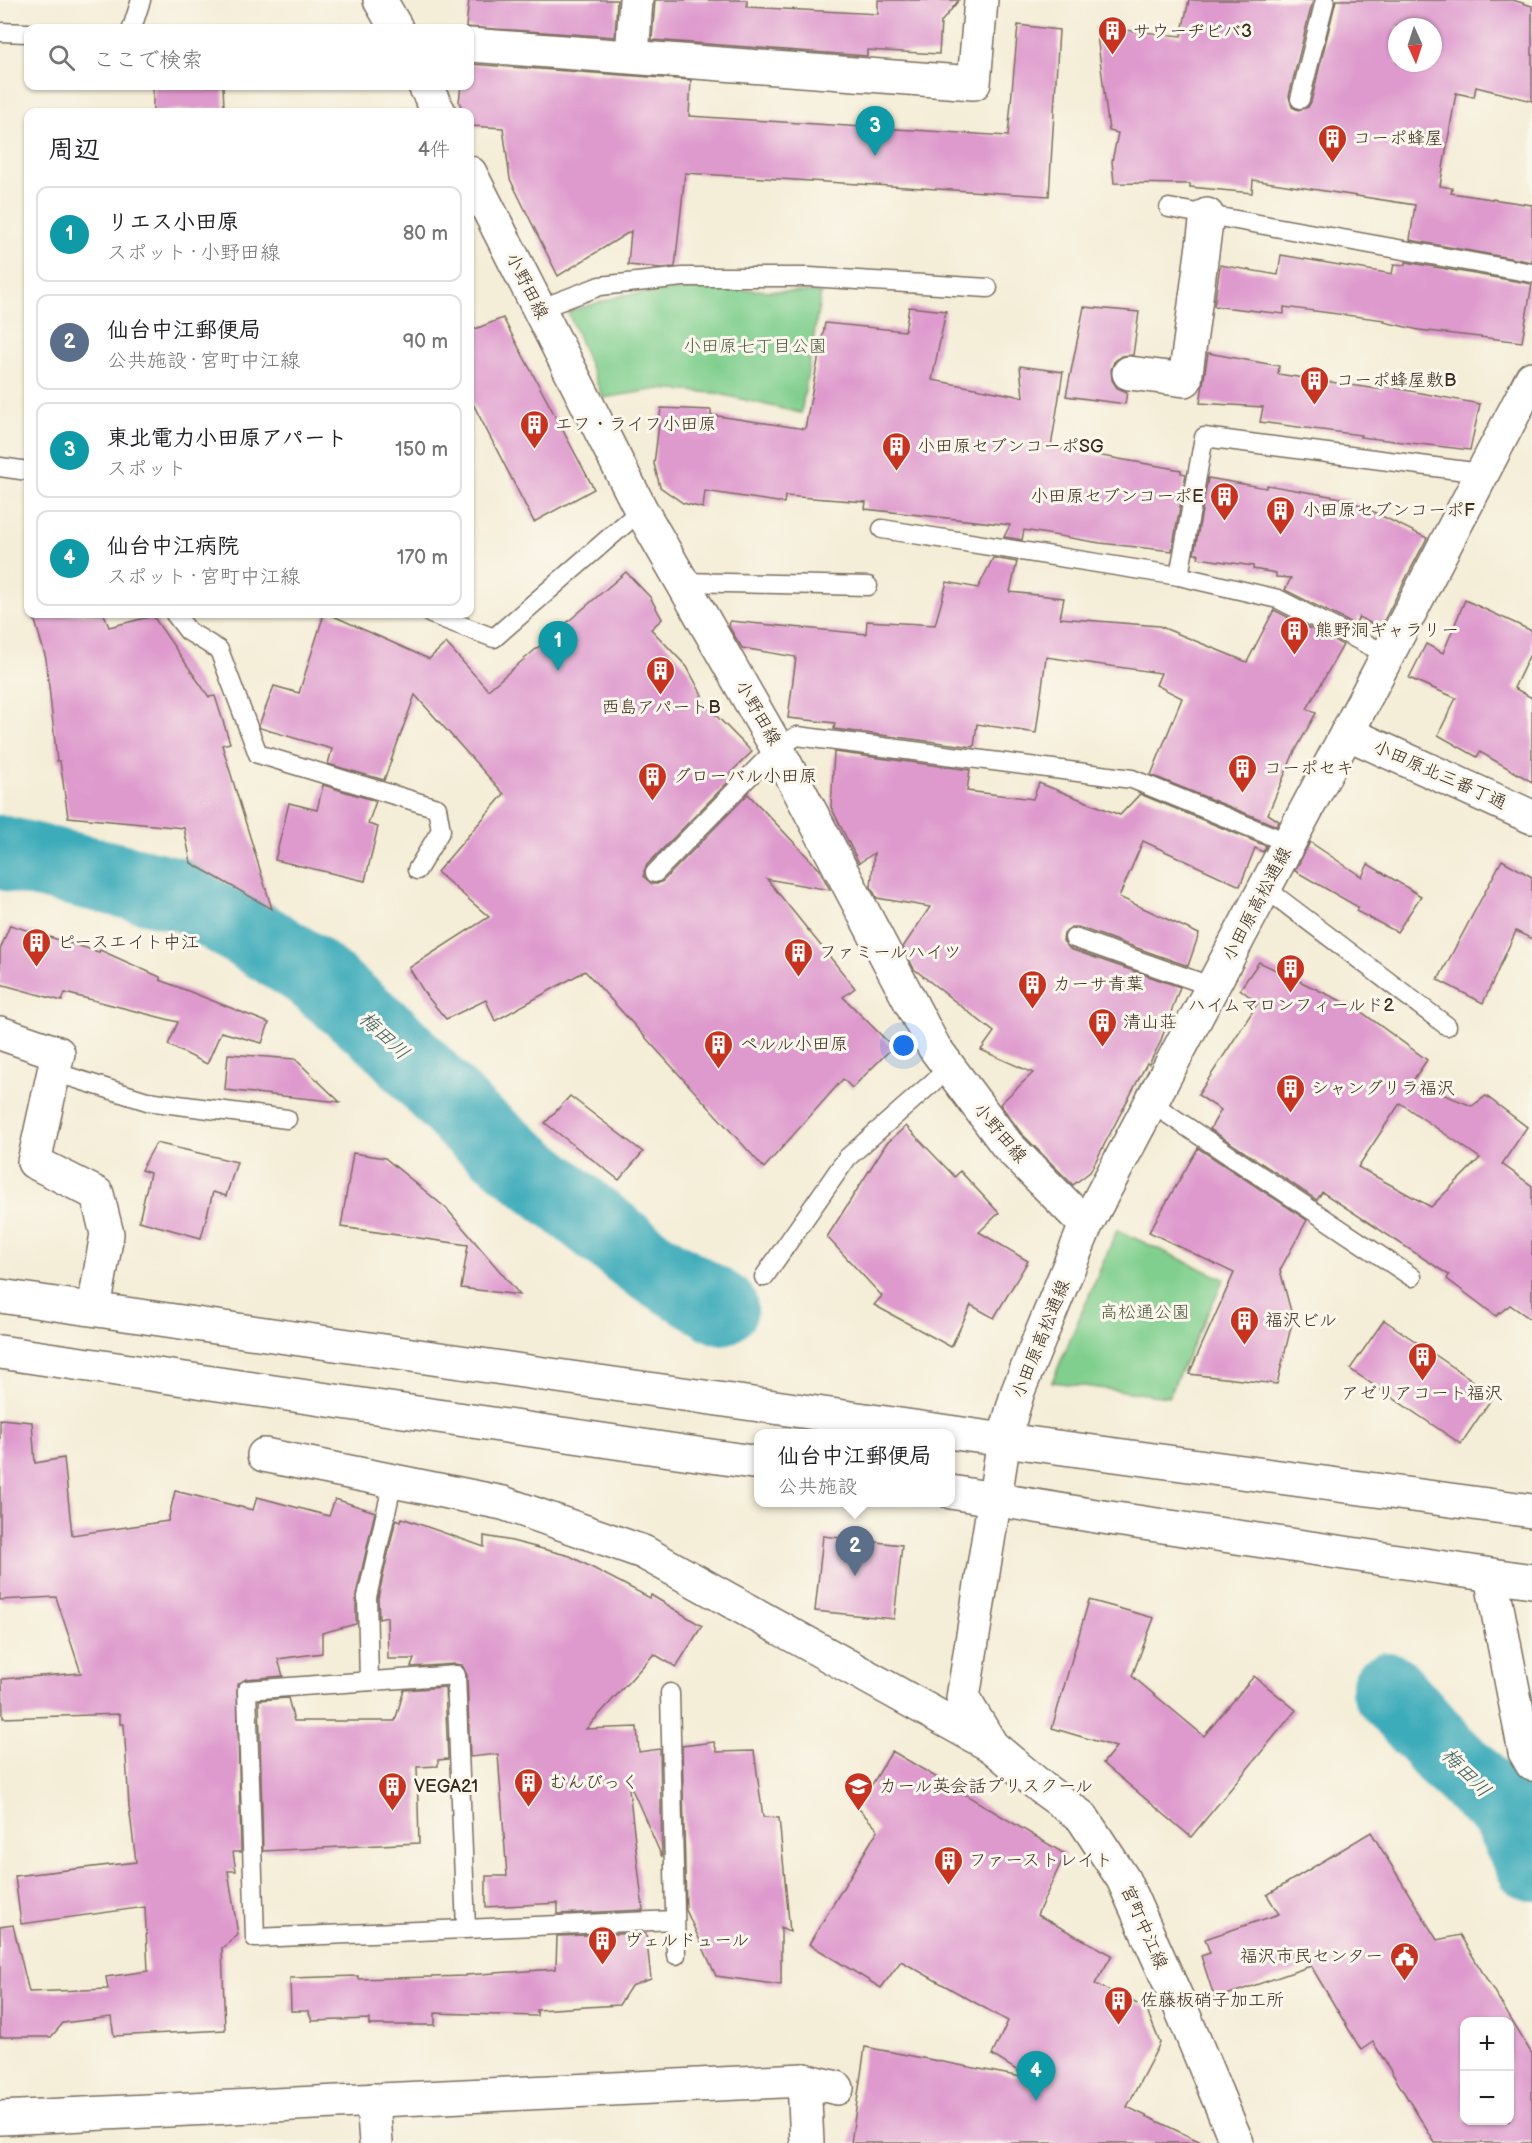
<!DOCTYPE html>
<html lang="ja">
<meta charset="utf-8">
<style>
body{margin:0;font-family:"Balsamiq Sans","Klee One",sans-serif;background:#f2f2f2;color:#202124}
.controls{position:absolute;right:18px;bottom:18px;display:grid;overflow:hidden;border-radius:12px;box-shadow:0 2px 4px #0004}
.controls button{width:54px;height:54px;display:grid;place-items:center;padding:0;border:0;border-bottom:2px solid #e0e0e0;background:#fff;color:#202124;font:30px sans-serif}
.compass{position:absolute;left:1388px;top:18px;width:54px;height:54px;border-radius:50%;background:#fff;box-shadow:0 2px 4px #0004;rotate:177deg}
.you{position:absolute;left:904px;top:1046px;width:21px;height:21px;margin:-15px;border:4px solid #fff;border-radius:50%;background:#1a73e8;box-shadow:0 0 0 9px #1a73e833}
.badge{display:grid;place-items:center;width:39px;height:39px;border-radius:50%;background:#0f766e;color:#fff;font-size:20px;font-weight:700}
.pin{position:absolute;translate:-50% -50px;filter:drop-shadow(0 2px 3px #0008)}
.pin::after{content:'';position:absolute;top:32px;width:21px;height:18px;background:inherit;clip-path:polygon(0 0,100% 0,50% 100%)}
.popup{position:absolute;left:754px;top:1429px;width:201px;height:78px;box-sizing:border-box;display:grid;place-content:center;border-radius:12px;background:#fff;filter:drop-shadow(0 2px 4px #0005);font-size:20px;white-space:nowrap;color:#757577}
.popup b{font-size:22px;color:#202124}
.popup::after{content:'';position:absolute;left:50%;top:100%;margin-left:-12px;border:12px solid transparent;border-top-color:#fff}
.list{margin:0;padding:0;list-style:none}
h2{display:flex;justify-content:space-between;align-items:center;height:78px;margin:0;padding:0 24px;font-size:26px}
h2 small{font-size:20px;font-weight:400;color:#757577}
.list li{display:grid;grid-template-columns:39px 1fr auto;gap:18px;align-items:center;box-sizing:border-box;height:96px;margin:0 12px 12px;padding:0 12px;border:2px solid #e0e0e0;border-radius:12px}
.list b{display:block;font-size:22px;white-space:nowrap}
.list p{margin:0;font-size:20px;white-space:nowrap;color:#757577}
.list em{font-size:20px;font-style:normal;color:#757577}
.icon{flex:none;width:33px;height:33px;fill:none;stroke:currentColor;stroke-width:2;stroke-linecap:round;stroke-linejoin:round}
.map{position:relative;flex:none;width:1532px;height:2143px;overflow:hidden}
.search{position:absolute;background:#fff;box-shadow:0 2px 4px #0004;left:24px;top:24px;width:450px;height:66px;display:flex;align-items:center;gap:15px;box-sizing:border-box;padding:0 21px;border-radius:12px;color:#757577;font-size:22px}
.panel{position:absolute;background:#fff;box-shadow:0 2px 4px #0004;left:24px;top:108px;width:450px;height:510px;border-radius:12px}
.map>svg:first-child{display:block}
.green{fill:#80cf8e;stroke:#5e7c56;stroke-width:1.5}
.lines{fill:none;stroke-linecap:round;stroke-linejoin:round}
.river{stroke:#3dacba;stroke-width:74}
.building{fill:#de99cd;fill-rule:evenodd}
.service-casing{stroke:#7c6e5f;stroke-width:21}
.minor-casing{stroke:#7c6e5f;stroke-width:36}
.tertiary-casing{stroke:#7c6e5f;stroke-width:36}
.service{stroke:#fff;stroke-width:18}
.minor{stroke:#fff;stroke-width:33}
.tertiary{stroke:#fff;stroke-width:33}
.labels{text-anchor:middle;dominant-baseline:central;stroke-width:6;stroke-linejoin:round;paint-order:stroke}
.poi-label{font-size:18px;fill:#3b2a1e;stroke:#fbf7ec;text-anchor:start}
.street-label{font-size:18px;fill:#3b2a1e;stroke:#fbf7ec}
.park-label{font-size:18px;fill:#505c40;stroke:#fbf7ec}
.water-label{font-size:20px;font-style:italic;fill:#3c5e5c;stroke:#fbf7ec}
</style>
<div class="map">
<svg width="1532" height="2143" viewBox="0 0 1532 2143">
<rect width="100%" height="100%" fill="#fbf7ec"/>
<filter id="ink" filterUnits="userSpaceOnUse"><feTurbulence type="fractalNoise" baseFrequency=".0167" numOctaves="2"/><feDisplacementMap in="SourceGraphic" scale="12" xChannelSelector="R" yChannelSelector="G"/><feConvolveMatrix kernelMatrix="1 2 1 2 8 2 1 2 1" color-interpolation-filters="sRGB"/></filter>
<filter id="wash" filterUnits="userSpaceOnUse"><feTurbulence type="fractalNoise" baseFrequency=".008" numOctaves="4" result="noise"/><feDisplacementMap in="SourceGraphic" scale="24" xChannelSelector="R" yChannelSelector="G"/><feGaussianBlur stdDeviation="1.35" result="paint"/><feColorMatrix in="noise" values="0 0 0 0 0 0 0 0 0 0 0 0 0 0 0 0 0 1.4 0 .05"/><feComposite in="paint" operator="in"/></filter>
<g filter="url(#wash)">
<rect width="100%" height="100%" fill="#f4edd7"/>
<g class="green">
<path d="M704 288 821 293 801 413 715 393 659 389 603 398 568 312 624 295Z"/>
<path d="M1117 1230 1224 1279 1168 1397 1052 1382Z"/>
</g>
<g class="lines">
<g class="river">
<path d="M0 852 190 897 308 970 388 1037 470 1123 647 1264 721 1308"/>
<path d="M1388 1689 1448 1757 1506 1812 1532 1864"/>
</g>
</g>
<g id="blocks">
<g class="building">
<path d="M469 0H617L615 37 466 27Z"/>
<path d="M655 0H747V7L878 14V0H959L941 22 939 54 867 50V56L652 40Z"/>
<path d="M1189 0H1313L1289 96 1292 107 1298 110 1308 107 1311 102 1336 0H1513L1532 6V101L1476 87 1474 97 1456 93 1440 186 1452 188 1451 193 1532 205V262L1410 240 1415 205 1253 180 1252 193 1190 187V184L1114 183 1112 161 1118 133 1109 131 1096 27 1181 36ZM1397 27H1433V63H1397Z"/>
<path d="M1018 25 1059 30 1049 196 685 173 675 267 661 268 628 265 631 231 558 276 510 179 503 128 470 126V112H464L459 102 461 86H470V64L691 80 689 116 1008 136Z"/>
<path d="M153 86H223L224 108 153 111Z"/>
<path d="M1281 255 1392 274 1394 264 1406 265V262L1532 284 1522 342 1419 330 1384 322 1385 320 1284 307V314L1214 306 1220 265 1278 275Z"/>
<path d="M909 307 946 311 932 380 1023 397 1020 366 1063 372 1051 447 1181 470V473L1186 474 1172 551 1100 543 1024 530 1022 540 1004 537 1010 525 865 509 866 502 785 496 784 503 705 491 703 508 683 503 660 487 654 464 661 408 711 410V415L805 429 825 323 905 331Z"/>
<path d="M1084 307 1139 312 1133 355 1121 356 1114 362 1111 370 1112 380 1117 388 1127 392 1125 404 1066 396Z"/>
<path d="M503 318 594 489 534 522 470 398V331Z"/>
<path d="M1208 353 1279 366 1278 374 1383 390 1384 386 1480 404 1470 450 1360 437 1361 435 1260 422 1263 407 1200 403Z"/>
<path d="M1208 478 1266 488 1267 485 1347 499 1427 538 1380 628 1359 617 1355 625 1285 590 1291 578 1276 577V573L1253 569V566L1198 558 1199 554H1194Z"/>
<path d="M993 558 1017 562 1010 592 1064 598 1060 618 1159 626 1247 662 1274 610 1343 645 1307 709 1316 713 1293 755 1268 814 1279 821 1277 826 1151 775 1182 698 1156 685 1161 673 1046 657 1036 733 977 724 974 747 834 729 835 723 788 718 796 657 742 648 729 627 730 621 866 634 867 621 935 625 947 582 978 588Z"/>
<path d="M626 572 650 597 662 619 651 629 687 667 702 695 699 698 752 752 729 774 732 778 647 865 644 871V877L652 884H657L663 881 748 794 819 869 830 890 767 879 855 988 843 997 893 1047 852 1088 843 1079 764 1168 585 971 495 1021 486 1000 446 1019 426 995 409 968 489 917 437 872 504 794 415 695 384 780 328 764 332 749 260 728 259 725 274 686 299 693 324 614H329L429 659 446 643 488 690Z"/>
<path d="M1465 600 1532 631V650L1514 688 1532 698V782L1480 752 1477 757 1438 735 1456 698 1409 678 1426 644 1443 653Z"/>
<path d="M33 614H104L109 627 153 616 209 697 215 696 230 743 222 745 272 909 191 863 184 828 68 817 60 761H57L46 659Z"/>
<path d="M834 752 970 770 967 791 1033 799 1039 783 1120 815 1140 794 1266 846 1263 852 1255 848 1240 886 1143 841 1119 897 1199 934 1188 966 1078 927H1071L1064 934 1063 941 1070 949 1180 987 1160 1043 1149 1064 1147 1063 1090 1172 1073 1185 1021 1133 1000 1104 1033 1073 981 1050 994 1032 914 969 903 947 930 907 877 898 871 887 874 853 859 863 831 807Z"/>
<path d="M323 785 376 801 368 824 378 827 365 881 275 860 289 803 317 810Z"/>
<path d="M1310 842 1362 877 1368 864 1421 896 1397 932 1356 911 1358 907 1295 871Z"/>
<path d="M1502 860 1532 877V939L1516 931 1483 1003 1438 980Z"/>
<path d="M10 925 99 952 100 950 160 977V980L269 1023 262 1043 221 1032 207 1064 168 1045 178 1022 65 993 62 1001 0 984V950Z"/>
<path d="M1259 962 1356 1008 1427 1060 1412 1082 1472 1106 1486 1096 1527 1127 1502 1164 1532 1186V1320L1510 1305 1496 1316 1447 1279 1449 1275 1322 1192 1317 1200 1210 1129 1221 1110 1198 1095 1258 1003 1240 989ZM1400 1103 1480 1158 1431 1207 1358 1167Z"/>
<path d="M228 1054 295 1059 340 1102 225 1090Z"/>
<path d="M570 1096 643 1152 619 1180 545 1123Z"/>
<path d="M906 1126 955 1177 960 1171 999 1213 979 1232 1028 1261 994 1318 971 1305 951 1347 874 1305 882 1296 827 1237 886 1144Z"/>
<path d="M156 1143 237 1162 226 1196 213 1192 201 1238 139 1221 150 1173 141 1170Z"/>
<path d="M1198 1148 1307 1220 1280 1270 1293 1319 1277 1384 1189 1374 1234 1273 1149 1232Z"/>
<path d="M353 1153 385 1158 447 1209 520 1295 461 1288 468 1245 341 1227Z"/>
<path d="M1384 1320 1494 1395 1461 1444 1350 1369Z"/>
<path d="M0 1419 32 1422 35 1463 64 1458 72 1535 168 1521 175 1491 253 1510 257 1497 329 1516 335 1499 375 1512 356 1595V1624L322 1633V1653L278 1659 283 1676 246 1679 237 1685 241 1852H233L236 1871H228L238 1935 222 1948 225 2030 114 2036 111 2017 63 2023 51 2037H0V1927L13 1925 29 1992 108 1989 106 1977 148 1971 145 1907 21 1924 15 1876 136 1862 129 1806 124 1724H120V1714L3 1718 2 1679 81 1673 56 1597 0 1600Z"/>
<path d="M402 1518 484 1547V1536L512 1541 570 1556 650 1598 651 1595 702 1626 676 1667 654 1654 586 1729 637 1727 639 1752 660 1749 662 1857 628 1780 643 1910 558 1914V1903L486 1907V1876H507L498 1754 470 1757 467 1675 462 1665 455 1664 411 1667 414 1659H388L387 1617 379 1619 378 1598 396 1519 401 1521Z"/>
<path d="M823 1536 902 1545 894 1619 815 1611Z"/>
<path d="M1089 1600 1154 1618 1132 1676 1204 1736 1254 1676 1296 1710 1191 1837 1103 1763 1116 1747 1052 1728Z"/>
<path d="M445 1687 448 1759 438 1760V1766L417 1767 419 1843 263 1851 259 1700 288 1698 294 1721H395L404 1690Z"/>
<path d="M714 1742 717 1752 754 1751 763 1817 779 1818 790 1932 781 1927V1985L716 1976 686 1910 682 1746Z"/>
<path d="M892 1751 1065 1854 1037 1915 1112 1955 1095 1984 1146 2008 1160 2043 1127 2107 1203 2143H851L865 2047 1031 2079 992 2055 1008 2021 901 1961 881 1988 809 1944 878 1830 858 1808Z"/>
<path d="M1371 1832 1437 1940 1460 1935 1532 2054V2143H1435L1373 2042 1361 2050 1311 1966 1215 1999 1201 1956 1210 1953 1205 1939 1279 1914 1267 1895ZM1464 2022H1509V2121H1464Z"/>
<path d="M646 1933 651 1979 631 1986 619 2005 537 2010V2016L435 2013V2025H369V2019L312 2021 308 2011H291L290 1978 358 1976V1979L466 1976V1975L556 1969 557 1936Z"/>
</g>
</g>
</g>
<g filter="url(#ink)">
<use href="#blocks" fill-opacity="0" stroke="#7c6e5f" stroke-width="1.5"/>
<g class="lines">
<defs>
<g id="service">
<path d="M132 28 141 0"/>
<path d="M0 32 28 33"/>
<path d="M1300 99 1325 0"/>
<path d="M1169 208 1532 273"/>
<path d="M539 309 600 286 683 277H809L988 288"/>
<path d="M0 467 28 471"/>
<path d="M882 529 1179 576 1278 599 1388 655"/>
<path d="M1179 576 1204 437 1481 473"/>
<path d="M683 582 868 586"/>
<path d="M175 614 188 631 219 650 258 754 437 808 441 830 417 870"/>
<path d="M431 614 494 638 641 510"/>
<path d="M655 873 777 748 797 736 1132 779 1289 843"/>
<path d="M1265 888 1447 1026"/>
<path d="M1074 938 1213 987"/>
<path d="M54 1072 147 1101 287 1119"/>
<path d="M1151 1103 1412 1277"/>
<path d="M764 1277 847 1158 949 1068"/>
<path d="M369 1681 367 1597 393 1481"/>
<path d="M670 1693 676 1955"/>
<path d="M466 1929 456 1675 247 1690 255 1938 675 1920"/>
</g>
<g id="minor">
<path d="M380 0 396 28"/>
<path d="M470 45 974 83 981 0"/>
<path d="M632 56 636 0"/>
<path d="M425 86 439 112"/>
<path d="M470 173 641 510 777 748 934 1047 1007 1145 1086 1225"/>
<path d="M1129 373 1185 380 1207 215"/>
<path d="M1347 733 1532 817"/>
<path d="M0 1033 58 1053 34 1162 97 1194 107 1234 94 1309"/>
<path d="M1004 1440 1018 1391 1086 1225 1347 733 1532 378"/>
<path d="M264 1455 503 1503 643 1552 992 1746"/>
<path d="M1491 1576 1525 1752 1532 1764"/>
<path d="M804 2080 807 2143"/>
<path d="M373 2100 376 2143"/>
<path d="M0 2118 804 2080 837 2088"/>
</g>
<g id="tertiary">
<path d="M0 1296 1004 1440 1532 1511"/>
<path d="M0 1352 759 1463"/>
<path d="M1004 1440 963 1698 992 1746 1042 1788 1082 1817 1123 1879 1177 1999 1237 2143"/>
<path d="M951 1492 1096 1516 1532 1581"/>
</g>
</defs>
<use href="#service" class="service-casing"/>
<use href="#minor" class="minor-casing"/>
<use href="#tertiary" class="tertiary-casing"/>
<use href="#service" class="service"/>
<use href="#minor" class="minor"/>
<use href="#tertiary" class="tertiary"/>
</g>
</g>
<defs>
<symbol id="building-pin" viewBox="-11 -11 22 30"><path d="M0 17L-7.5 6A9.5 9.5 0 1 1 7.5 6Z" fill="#c8321e" stroke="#fbf7ec"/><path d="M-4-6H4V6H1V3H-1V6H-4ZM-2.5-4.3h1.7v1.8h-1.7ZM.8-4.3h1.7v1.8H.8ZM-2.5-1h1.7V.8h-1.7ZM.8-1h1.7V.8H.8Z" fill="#fff"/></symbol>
<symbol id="school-pin" viewBox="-11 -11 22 30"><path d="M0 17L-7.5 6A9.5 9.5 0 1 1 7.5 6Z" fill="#c8321e" stroke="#fbf7ec"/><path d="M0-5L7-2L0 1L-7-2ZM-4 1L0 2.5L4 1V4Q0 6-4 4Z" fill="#fff"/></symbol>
<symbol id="civic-pin" viewBox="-11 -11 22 30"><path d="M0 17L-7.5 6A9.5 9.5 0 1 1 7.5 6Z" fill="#c8321e" stroke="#fbf7ec"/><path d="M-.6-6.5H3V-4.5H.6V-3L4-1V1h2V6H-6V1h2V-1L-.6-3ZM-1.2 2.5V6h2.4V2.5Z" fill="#fff"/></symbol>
</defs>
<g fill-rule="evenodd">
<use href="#building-pin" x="1096" y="14" width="33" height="45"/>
<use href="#building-pin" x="1316" y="122" width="33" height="45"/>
<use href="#building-pin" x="1298" y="364" width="33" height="45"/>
<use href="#building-pin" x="518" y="408" width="33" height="45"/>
<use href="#building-pin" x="880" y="430" width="33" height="45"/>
<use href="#building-pin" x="1208" y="480" width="33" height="45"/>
<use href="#building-pin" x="1264" y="494" width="33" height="45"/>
<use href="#building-pin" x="1278" y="614" width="33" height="45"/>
<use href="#building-pin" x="644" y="654" width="33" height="45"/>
<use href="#building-pin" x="1226" y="752" width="33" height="45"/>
<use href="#building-pin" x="636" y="760" width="33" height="45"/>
<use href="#building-pin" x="20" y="926" width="33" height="45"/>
<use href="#building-pin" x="782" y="936" width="33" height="45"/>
<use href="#building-pin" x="1274" y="952" width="33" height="45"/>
<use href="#building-pin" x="1016" y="968" width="33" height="45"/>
<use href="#building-pin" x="1086" y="1006" width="33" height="45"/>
<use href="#building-pin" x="702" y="1028" width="33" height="45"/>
<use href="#building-pin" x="1274" y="1072" width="33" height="45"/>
<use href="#building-pin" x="1228" y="1304" width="33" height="45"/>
<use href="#building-pin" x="1406" y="1340" width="33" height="45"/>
<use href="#building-pin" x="512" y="1766" width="33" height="45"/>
<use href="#building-pin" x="376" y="1770" width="33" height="45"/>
<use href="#school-pin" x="842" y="1770" width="33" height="45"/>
<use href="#building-pin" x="932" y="1844" width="33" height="45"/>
<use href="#building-pin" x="586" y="1924" width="33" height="45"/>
<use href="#civic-pin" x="1388" y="1940" width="33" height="45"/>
<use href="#building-pin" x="1102" y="1984" width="33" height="45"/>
</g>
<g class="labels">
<g class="poi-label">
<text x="1133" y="31">サウーヂビバ3</text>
<text x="1353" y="138">コーポ蜂屋</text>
<text x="1336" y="380">コーポ蜂屋敷B</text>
<text x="555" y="424">エフ・ライフ小田原</text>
<text x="917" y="446">小田原セブンコーポSG</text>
<text x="1204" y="496" text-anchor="end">小田原セブンコーポE</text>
<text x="1302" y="510">小田原セブンコーポF</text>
<text x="1315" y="630">熊野洞ギャラリー</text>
<text x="661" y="707" text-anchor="middle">西島アパートB</text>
<text x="1264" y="768">コーポセキ</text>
<text x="673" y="776">グローバル小田原</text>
<text x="57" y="942">ピースエイト中江</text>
<text x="819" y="952">ファミールハイツ</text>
<text x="1053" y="984">カーサ青葉</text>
<text x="1291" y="1005" text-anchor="middle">ハイムマロンフィールド2</text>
<text x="1123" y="1022">清山荘</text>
<text x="740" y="1044">ペルル小田原</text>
<text x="1311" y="1088">シャングリラ福沢</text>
<text x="1265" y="1320">福沢ビル</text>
<text x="1422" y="1393" text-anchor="middle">アゼリアコート福沢</text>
<text x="549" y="1782">むんびっく</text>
<text x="414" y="1786">VEGA21</text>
<text x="879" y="1786">カール英会話プリスクール</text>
<text x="969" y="1860">ファーストレイト</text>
<text x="624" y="1940">ヴェルドュール</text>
<text x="1383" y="1956" text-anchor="end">福沢市民センター</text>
<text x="1140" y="2000">佐藤板硝子加工所</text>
</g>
<g class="street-label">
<text transform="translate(527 286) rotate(63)">小野田線</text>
<text transform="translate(758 713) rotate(60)">小野田線</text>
<text transform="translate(1440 775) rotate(24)">小田原北三番丁通</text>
<text transform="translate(1257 904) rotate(-62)">小田原高松通線</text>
<text transform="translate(1000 1133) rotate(50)">小野田線</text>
<text transform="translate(1041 1339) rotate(-68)">小田原高松通線</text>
<text transform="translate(1144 1927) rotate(66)">宮町中江線</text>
</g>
<g class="park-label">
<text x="755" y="346">小田原七丁目公園</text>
<text x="1145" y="1312">高松通公園</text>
</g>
<g class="water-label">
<text transform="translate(384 1036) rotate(43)">梅田川</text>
<text transform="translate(1466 1773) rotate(45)">梅田川</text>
</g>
</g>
</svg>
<div class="controls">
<button>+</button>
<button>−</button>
</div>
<svg class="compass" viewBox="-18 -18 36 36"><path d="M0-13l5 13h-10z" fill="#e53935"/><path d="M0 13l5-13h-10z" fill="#757577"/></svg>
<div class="you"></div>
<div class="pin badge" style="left:558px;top:671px;background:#0f9aa8">1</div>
<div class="pin badge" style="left:855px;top:1576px;background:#5c6f8a">2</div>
<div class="popup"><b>仙台中江郵便局</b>公共施設</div>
<div class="pin badge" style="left:875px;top:156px;background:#0f9aa8">3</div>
<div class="pin badge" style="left:1036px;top:2101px;background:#0f9aa8">4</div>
<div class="search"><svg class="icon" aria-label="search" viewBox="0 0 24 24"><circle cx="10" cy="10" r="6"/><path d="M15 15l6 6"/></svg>ここで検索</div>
<section class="panel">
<h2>周辺<small>4件</small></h2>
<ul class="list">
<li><span class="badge" style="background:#0f9aa8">1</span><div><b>リエス小田原</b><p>スポット · 小野田線</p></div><em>80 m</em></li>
<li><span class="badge" style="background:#5c6f8a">2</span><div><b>仙台中江郵便局</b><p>公共施設 · 宮町中江線</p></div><em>90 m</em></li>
<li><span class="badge" style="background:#0f9aa8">3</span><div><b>東北電力小田原アパート</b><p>スポット</p></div><em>150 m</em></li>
<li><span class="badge" style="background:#0f9aa8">4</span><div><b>仙台中江病院</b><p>スポット · 宮町中江線</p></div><em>170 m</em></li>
</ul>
</section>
</div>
